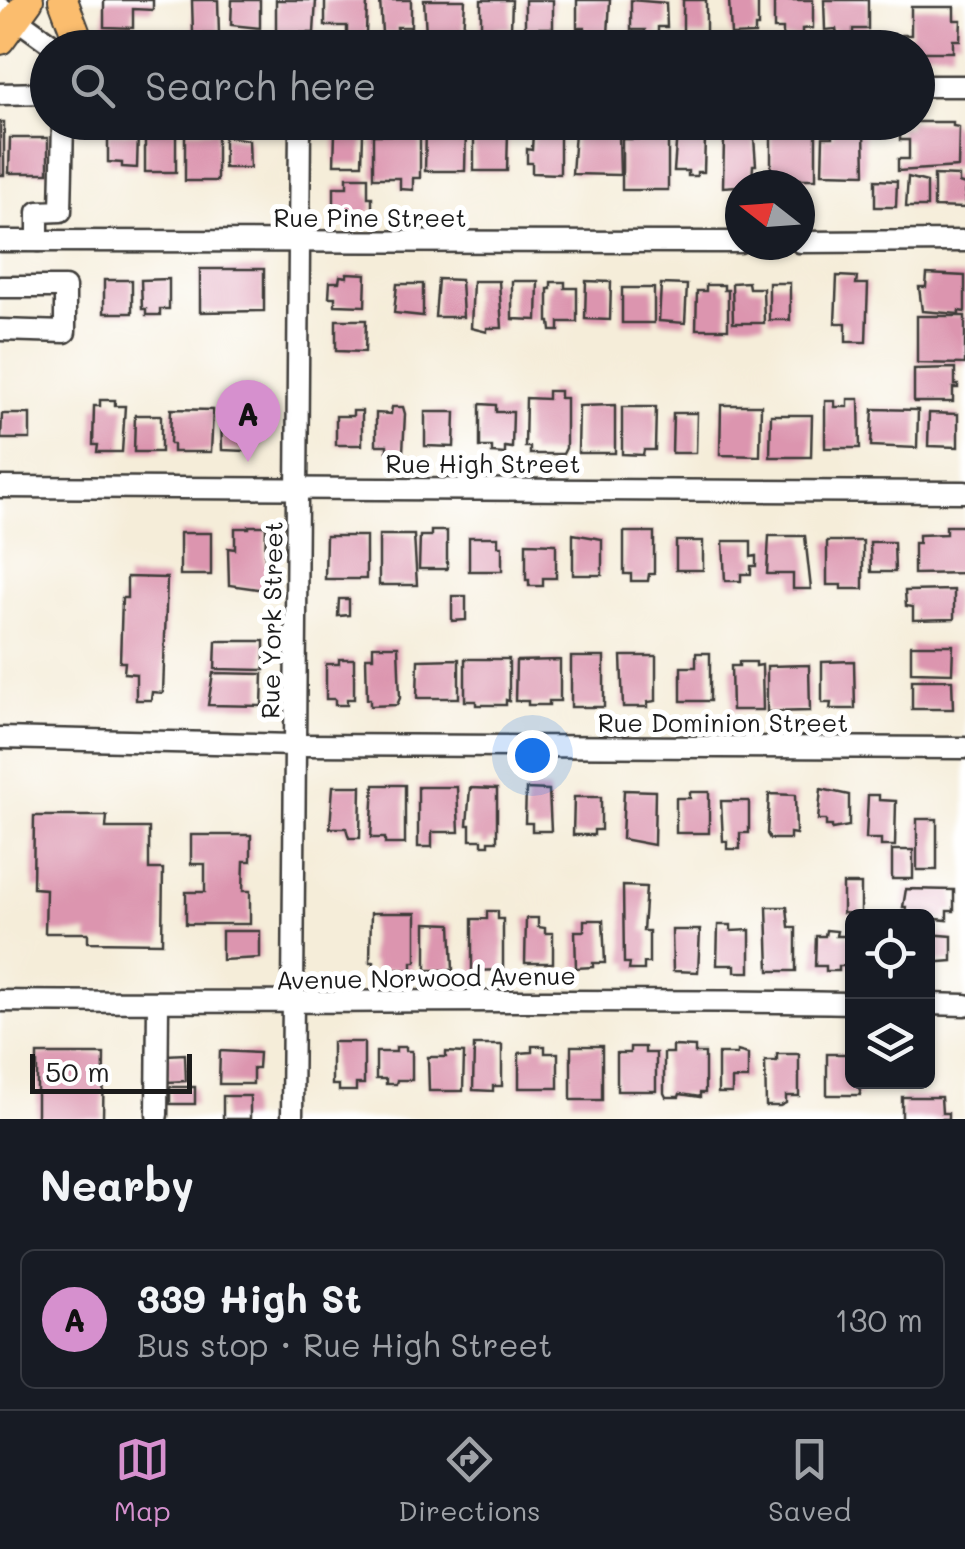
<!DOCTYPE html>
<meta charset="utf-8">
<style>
body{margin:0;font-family:Mali,sans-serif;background:#242831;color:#f1f3f6}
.controls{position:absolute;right:30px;bottom:30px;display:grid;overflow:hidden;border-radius:15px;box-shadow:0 2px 8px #0004}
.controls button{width:90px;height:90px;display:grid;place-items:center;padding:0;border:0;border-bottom:2px solid #363941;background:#171b24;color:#f1f3f6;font:50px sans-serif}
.compass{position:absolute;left:725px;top:170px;width:90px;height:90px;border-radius:50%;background:#171b24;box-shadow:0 2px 8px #0004;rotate:287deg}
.scale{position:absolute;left:30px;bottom:25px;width:162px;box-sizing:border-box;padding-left:10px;border:5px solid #1c1c1c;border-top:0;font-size:28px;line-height:35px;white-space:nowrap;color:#1c1c1c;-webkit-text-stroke:8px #fff;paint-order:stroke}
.you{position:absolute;left:532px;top:755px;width:35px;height:35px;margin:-25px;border:8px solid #fff;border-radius:50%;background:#1a73e8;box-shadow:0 0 0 15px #1a73e833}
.badge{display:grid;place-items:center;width:65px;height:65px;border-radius:50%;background:#d690ce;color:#111;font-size:32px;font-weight:700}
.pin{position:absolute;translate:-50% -82px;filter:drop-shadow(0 2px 5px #0008)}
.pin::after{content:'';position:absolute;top:52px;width:35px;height:30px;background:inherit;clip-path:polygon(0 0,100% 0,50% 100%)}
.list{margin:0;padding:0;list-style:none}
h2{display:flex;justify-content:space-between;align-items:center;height:130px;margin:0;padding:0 40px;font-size:42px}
h2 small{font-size:32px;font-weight:400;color:#9ea1a6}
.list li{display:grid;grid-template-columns:65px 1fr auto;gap:30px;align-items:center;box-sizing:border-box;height:140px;margin:0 20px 20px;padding:0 20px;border:2px solid #363941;border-radius:15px}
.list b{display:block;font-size:38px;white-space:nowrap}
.list p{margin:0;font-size:32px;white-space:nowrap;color:#9ea1a6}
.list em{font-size:32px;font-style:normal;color:#9ea1a6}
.icon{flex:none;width:55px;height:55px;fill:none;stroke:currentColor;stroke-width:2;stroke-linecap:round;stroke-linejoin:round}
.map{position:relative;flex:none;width:965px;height:1119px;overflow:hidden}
.search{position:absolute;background:#171b24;box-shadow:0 2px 8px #0004;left:30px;right:30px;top:30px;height:110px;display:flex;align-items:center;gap:25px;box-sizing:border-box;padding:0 35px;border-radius:55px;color:#9ea1a6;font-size:38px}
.sheet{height:290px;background:#171b24}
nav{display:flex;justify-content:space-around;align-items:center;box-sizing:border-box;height:140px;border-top:2px solid #363941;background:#171b24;font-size:28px;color:#9ea1a6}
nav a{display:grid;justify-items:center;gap:5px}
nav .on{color:#d690ce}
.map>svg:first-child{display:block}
.building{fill:#dc95af}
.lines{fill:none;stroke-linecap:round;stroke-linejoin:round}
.minor-casing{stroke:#3d3b38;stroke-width:25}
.major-casing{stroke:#3d3b38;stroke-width:32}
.minor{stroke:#fff;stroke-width:20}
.major{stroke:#fbbd6e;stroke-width:28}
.labels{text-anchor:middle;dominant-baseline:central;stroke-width:10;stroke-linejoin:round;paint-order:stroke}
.street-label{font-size:25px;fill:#1c1c1c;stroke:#fff}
</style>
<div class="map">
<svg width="965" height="1119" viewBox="0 0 965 1119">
<rect width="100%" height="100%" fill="#fff"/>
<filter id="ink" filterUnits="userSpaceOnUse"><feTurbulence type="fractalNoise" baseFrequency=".01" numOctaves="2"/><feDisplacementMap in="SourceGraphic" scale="20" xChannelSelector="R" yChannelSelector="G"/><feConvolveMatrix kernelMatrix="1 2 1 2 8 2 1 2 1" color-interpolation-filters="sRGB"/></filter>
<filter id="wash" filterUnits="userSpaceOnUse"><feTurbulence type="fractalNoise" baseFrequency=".0048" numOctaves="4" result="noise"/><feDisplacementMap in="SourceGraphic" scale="40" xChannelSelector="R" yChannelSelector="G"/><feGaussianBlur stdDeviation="2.25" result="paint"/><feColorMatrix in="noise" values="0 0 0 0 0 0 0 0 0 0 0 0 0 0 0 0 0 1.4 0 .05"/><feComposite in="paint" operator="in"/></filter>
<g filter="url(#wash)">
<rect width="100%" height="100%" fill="#f5edd9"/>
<g id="blocks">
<g class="building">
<path d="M104 0H153V10L133 9V28L104 27Z"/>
<path d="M192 0H218L219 34H193Z"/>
<path d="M232 0H260V28L231 25Z"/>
<path d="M276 0H316L314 33H276Z"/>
<path d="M325 0H367L366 35H347V26H325Z"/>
<path d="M380 0H411V27H397V34L382 33Z"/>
<path d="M424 0H465L463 34H426Z"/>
<path d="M481 0H512L511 28H496V34H481Z"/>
<path d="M525 0H553V28H537V35H525Z"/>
<path d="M577 0H610L608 35H585V28H577Z"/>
<path d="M631 0 666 3 667 27H658V35H645V30H631Z"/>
<rect x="683" y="0" width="23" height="36"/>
<path d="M729 0H758V27H755V34L731 35Z"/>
<path d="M774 0H813V28L802 29V38H783V29H774Z"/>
<path d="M824 0H868V29H853V35H837L836 29 825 30Z"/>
<path d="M911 7H954V20H961L960 40H953V52H918V48H902V35H911Z"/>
<rect x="0" y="122" width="4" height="53"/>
<path d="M909 122H953V126L959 127 958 167 898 171V159H909V140H900V127H909Z"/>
<path d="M484 128 508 131 507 171H474V136H483Z"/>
<path d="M145 129 176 130V172H145Z"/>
<path d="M426 129 466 130 465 171H425Z"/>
<path d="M833 129 864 130 865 174 822 173 823 137H833Z"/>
<path d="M587 130 619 133 620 175 572 174 575 132Z"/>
<rect x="185" y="131" width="32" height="50"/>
<path d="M677 131H687V138H705L704 172H697V176H688V171H674Z"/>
<path d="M533 132 560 135V174L532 173V163H527V149L532 150Z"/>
<path d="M771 132 816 133V179H771Z"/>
<path d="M108 133H138L137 168 122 167V163L108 162Z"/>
<path d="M335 133 363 134 362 164H334Z"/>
<path d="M373 135H420V178H413V190L400 189V178H373Z"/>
<path d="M224 136 249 140 250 168H224Z"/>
<path d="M734 137 754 138 756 165H753L752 185 723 187 724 139Z"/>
<path d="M10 138H48V173H9Z"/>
<rect x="622" y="139" width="46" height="51"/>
<path d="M934 175 959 176V183L965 185V208L934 207Z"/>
<path d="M347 177H368V197H372V210H369L368 217H334V187H347Z"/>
<path d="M908 177 927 182V207H906Z"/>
<path d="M875 180 897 181 896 207H875Z"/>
<path d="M200 269H264V311L200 312Z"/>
<path d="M347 273 366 274 365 306 335 305V297H329L330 282H339L340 276 347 277Z"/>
<path d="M927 274 965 276V312L959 311V314L922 311 919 287H926Z"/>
<path d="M837 276 857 277 856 284H868L866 342H846V323H835Z"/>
<path d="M169 279V309H160V315H146V309H142L141 280Z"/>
<path d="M438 279 461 280 463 317H435Z"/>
<rect x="104" y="280" width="28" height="33"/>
<path d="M473 281H499L502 328H487V332L471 328Z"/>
<path d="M512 281H538L537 320 512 319Z"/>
<path d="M586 281 611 282 610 320 585 319Z"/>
<path d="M551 282H565V288H577V322H559V331H551L550 322H548V289H551Z"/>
<path d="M748 282 749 288H763L764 323H733L732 283Z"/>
<rect x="769" y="283" width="21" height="37"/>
<path d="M397 284H423V316L394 313Z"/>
<path d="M661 284 687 285 685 323 659 321Z"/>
<path d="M706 285H724V290H728V329H696L697 291H706Z"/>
<rect x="622" y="288" width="32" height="35"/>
<path d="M917 316H965V364L917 363Z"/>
<path d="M336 320H366L365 352 336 351Z"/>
<path d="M955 368V385H958V388H953V402H914V369Z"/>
<path d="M548 391H560V398H566V448L563 454H530V447H525L526 398 548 399Z"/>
<path d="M848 399H859L860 448H825V401H835V407H848Z"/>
<path d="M100 400H115V406H125L122 452H97L98 445H93L94 406H100Z"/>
<path d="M480 404 496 405V412H513L512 448 505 447V454L492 453V447H480Z"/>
<path d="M615 405V453H578L579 406Z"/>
<path d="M721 405H761L760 456 720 455Z"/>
<path d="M392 407H403L405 414 403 452 387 451V445H376V413L391 414Z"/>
<path d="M622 407H656L655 450H644L643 455 622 454Z"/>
<path d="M171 409 213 410 211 452H173V444H170Z"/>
<path d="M873 409 918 410 917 448 871 446Z"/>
<path d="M353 411H362V445H336V416H353Z"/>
<path d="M425 412H455L454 447 425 446Z"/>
<path d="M673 413H697L696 453H672Z"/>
<path d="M929 413 958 414V447L928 446Z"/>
<path d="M2 414H30V439H1Z"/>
<path d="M135 415H161V452H134Z"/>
<path d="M221 415H248L246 451 222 450Z"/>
<path d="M771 415H812L811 457H770Z"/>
<path d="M249 526H266L265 563H270V572H265V590L229 585 228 548 235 549V528H249Z"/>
<path d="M946 526H965V573L914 574V543H919V535L946 534Z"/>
<path d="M431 531H447V569H419L420 536H431Z"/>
<path d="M624 532H654V574H649L648 581H631V574H624Z"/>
<rect x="180" y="533" width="31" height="42"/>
<path d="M573 534 602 539V575H573Z"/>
<path d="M379 535H414L417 585H379Z"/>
<path d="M326 536H366V579H325Z"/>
<path d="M769 536H805L811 589H793V574H767Z"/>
<path d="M469 537H498V546H502V571H469Z"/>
<rect x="676" y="541" width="27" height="29"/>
<path d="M723 541H751V557L756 556V566H751V574H741V581H725Z"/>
<path d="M827 541H863V589H841V585H827Z"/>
<path d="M870 542H894L895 572H871Z"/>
<path d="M526 543 556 544V578H543V586H529V580H526Z"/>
<path d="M127 577 167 578 163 693 152 692 151 700H136V674L124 673 125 662H120L122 598H127Z"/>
<path d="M954 590V619L913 620V607L906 606 905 591Z"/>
<path d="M452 596H466V620L452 621Z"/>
<path d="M339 599H349V615L338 616Z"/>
<path d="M216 641H264V670L215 669Z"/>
<path d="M911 645H953L952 673 911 672Z"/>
<path d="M373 646H398L400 698 397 705 370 706V699H367L366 657H373Z"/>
<path d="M696 653H710V701H681V667H696Z"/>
<path d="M621 656H656V701L648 702V707H623Z"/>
<rect x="571" y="657" width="33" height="50"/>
<path d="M339 659H354V699H347V705H335V699H326V664H339Z"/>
<path d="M459 659V698H417L418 660Z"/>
<path d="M465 659H509V701L506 700V705H476V701H465Z"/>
<path d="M560 660V701H549V705H528V701H515L516 661Z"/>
<path d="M854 661 855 709H830L831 703H822V662Z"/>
<path d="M739 662H756V666L762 665 763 710H732L731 666H739Z"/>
<path d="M809 665 810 711 767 712V666Z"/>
<path d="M213 673 263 674 262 706 208 705Z"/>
<path d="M912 680H952L953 709H912Z"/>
<path d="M374 785H405V844H385V838H371Z"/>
<path d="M333 786H361L360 838H349L346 828H330Z"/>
<path d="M418 787H457L459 832H432V847H418Z"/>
<path d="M470 788 497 789V841H489V845H482V840H470V825H467Z"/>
<path d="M526 789 549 790 551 831H532V823H525Z"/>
<path d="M821 789 849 795V826L832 829V826H826V820H818Z"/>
<path d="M624 790 655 791 654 845 622 839Z"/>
<path d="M690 792H709V833H676V798H690Z"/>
<path d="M769 794 795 795 796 834 790 833V839H770L767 834Z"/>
<path d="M868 795H879V800L896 801 895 846H881V839H866Z"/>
<path d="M574 797H601V830H594V835H573Z"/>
<path d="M721 801H749V833H740V849H727V841H723Z"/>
<path d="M34 816H107L106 828H149V869H163L162 943 88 942V933H45L46 889 33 888Z"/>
<rect x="917" y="819" width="20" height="51"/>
<path d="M191 835H251V861H244L243 891H250V924H186V892H205V864H191Z"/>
<rect x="892" y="850" width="21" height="29"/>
<path d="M843 884H861V914L843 913Z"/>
<path d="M623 886 646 887 643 931H649V963H644V970H629L630 963H624Z"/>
<path d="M906 889 954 890V911H947V920L906 916V907H903Z"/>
<path d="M767 907H787L789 927H796V971H769Z"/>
<path d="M487 911H498V919H503V970L472 971V919H487Z"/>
<path d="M371 913H416V962H412V970L374 969V962H370Z"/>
<path d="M526 918H538V927L545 928V933H553V963H525Z"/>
<path d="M584 920H603L605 963H593V967L576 968 575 931H584Z"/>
<path d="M426 923 451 924 453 970H426Z"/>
<path d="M718 925H731V931L750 930V972H735V965H717Z"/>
<path d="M672 930H700L698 972 673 971Z"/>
<path d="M826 930 837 931 836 936H851V966H839V971H826V966H815L816 936H825Z"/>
<path d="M222 931H260V958L222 960Z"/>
<path d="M928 934 952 936V961L928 963Z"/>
<path d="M332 1042H364V1084H356V1091H339V1085H332Z"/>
<path d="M474 1045H502V1086H493V1091L473 1090Z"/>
<path d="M532 1046H545V1053H558V1088H519V1053L532 1052Z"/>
<rect x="571" y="1046" width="31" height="54"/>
<path d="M673 1046 695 1047V1053H705V1093H700V1097L680 1094 679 1097H666L664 1093V1053H673Z"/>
<path d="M396 1047H406V1051H412V1080H397L396 1084H386V1079H376V1052H396Z"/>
<path d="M630 1047H645V1053H656V1091H617V1053H630Z"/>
<path d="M220 1051 259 1053 258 1068H253V1084H219Z"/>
<path d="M737 1051 748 1054V1079H732V1093H718V1054H737Z"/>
<path d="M446 1052 464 1053 463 1091H429L428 1057H446Z"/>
<path d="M37 1054H104L103 1119H37Z"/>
<path d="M185 1054 186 1081 168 1082 166 1055Z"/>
<path d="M777 1054H799V1096H786V1103L780 1106H766L765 1061H777Z"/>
<path d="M827 1054H848V1060L852 1061V1082H860V1095H827Z"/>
<rect x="170" y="1087" width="25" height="17"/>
<rect x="223" y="1096" width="27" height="23"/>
<path d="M902 1097H941L942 1113H948V1119H902Z"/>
</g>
</g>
</g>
<g filter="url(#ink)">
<use href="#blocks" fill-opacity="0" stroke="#3d3b38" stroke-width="2.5"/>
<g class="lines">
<defs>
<g id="minor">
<path d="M0 7 57 48"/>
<path d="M918 86H965"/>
<path d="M0 94 48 93"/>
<path d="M0 241 740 242"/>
<path d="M38 241V212L61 211 63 122"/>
<path d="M800 242 965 241"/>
<path d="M0 287H65V332L0 330"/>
<path d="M0 487 965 492"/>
<path d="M0 738 294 745 965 748"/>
<path d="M0 1001C284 1004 568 998 852 1003"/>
<path d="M928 1004 965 1005"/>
<path d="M157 1115 158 1003"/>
<path d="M292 1119 300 122"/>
</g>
<g id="major">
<path d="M63 0 81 48"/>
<path d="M0 40 29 0"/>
</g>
</defs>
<use href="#minor" class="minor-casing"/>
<use href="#major" class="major-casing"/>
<use href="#minor" class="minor"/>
<use href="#major" class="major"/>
</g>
</g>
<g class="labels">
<g class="street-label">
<text x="370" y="217">Rue Pine Street</text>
<text x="483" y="463">Rue High Street</text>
<text transform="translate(271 620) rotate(-89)">Rue York Street</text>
<text x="723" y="722">Rue Dominion Street</text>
<text transform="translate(426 977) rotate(-1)">Avenue Norwood Avenue</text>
</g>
</g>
</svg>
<div class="controls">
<button><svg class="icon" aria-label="locate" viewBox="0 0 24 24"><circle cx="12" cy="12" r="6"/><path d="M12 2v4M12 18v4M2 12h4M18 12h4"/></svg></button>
<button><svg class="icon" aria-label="layers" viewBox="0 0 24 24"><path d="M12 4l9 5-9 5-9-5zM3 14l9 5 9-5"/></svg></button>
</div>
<svg class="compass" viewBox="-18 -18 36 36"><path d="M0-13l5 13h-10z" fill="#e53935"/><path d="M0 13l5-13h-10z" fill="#9ea1a6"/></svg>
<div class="scale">50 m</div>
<div class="you"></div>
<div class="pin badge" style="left:248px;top:462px">A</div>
<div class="search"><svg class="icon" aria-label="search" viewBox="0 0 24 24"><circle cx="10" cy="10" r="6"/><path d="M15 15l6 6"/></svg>Search here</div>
</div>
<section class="sheet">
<h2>Nearby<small></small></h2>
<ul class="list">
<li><span class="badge">A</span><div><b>339 High St</b><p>Bus stop · Rue High Street</p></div><em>130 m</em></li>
</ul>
</section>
<nav>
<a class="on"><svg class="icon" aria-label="map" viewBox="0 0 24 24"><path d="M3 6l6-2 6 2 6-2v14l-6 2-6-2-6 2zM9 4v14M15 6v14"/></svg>Map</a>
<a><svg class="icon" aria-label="directions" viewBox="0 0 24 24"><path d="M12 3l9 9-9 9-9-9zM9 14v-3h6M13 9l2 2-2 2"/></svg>Directions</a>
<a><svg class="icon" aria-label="saved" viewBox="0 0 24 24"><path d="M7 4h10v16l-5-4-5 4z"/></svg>Saved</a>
</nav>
